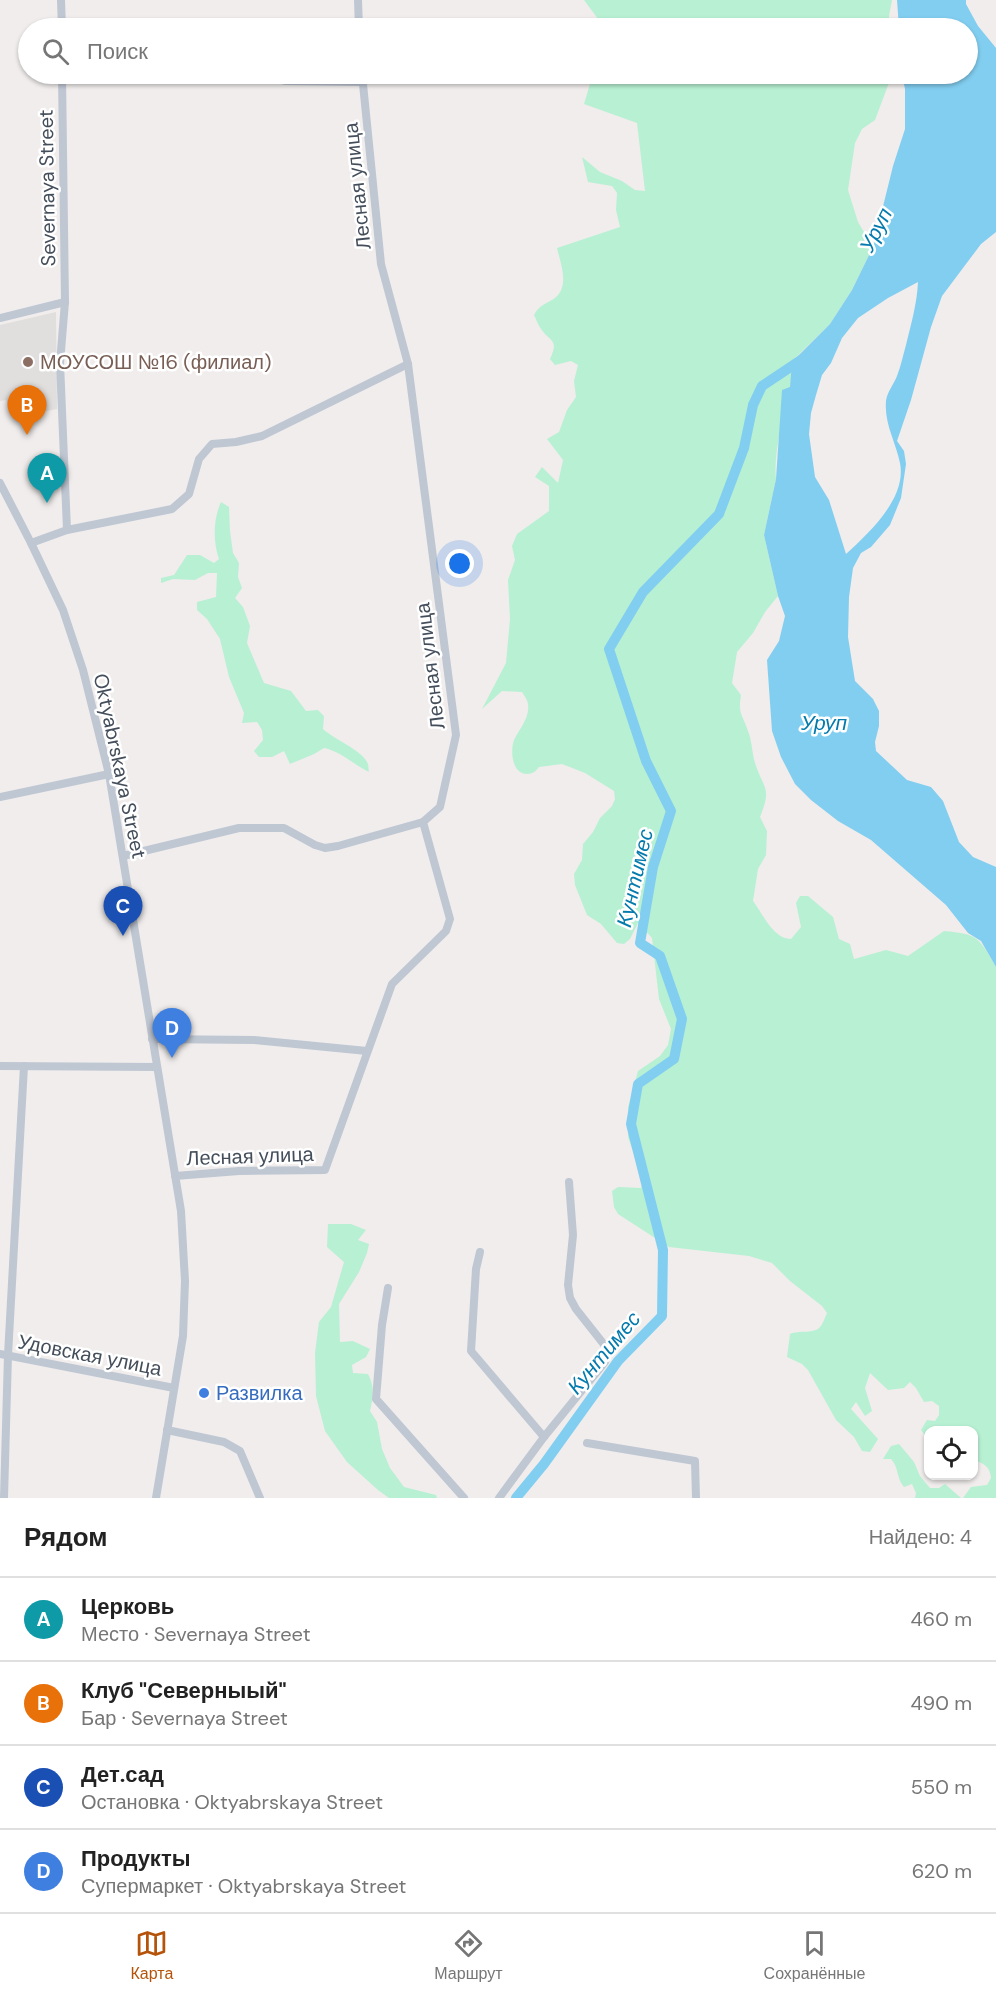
<!DOCTYPE html>
<html lang="ru">
<meta charset="utf-8">
<style>
body{margin:0;font-family:"DM Sans",sans-serif;background:#f2f2f2;color:#222}
.controls{position:absolute;right:18px;bottom:18px;display:grid;overflow:hidden;border-radius:12px;box-shadow:0 2px 4px #0004}
.controls button{width:54px;height:54px;display:grid;place-items:center;padding:0;border:0;border-bottom:2px solid #e0e0e0;background:#fff;color:#222;font:30px sans-serif}
.you{position:absolute;left:460px;top:564px;width:21px;height:21px;margin:-15px;border:4px solid #fff;border-radius:50%;background:#1a73e8;box-shadow:0 0 0 9px #1a73e833}
.badge{display:grid;place-items:center;width:39px;height:39px;border-radius:50%;background:#b45309;color:#fff;font-size:20px;font-weight:700}
.pin{position:absolute;translate:-50% -50px;filter:drop-shadow(0 2px 3px #0008)}
.pin::after{content:'';position:absolute;top:32px;width:21px;height:18px;background:inherit;clip-path:polygon(0 0,100% 0,50% 100%)}
.list{margin:0;padding:0;list-style:none}
h2{display:flex;justify-content:space-between;align-items:center;height:78px;margin:0;padding:0 24px;font-size:26px}
h2 small{font-size:20px;font-weight:400;color:#767676}
.list li{display:grid;grid-template-columns:39px 1fr auto;gap:18px;align-items:center;box-sizing:border-box;height:84px;padding:0 24px;border-top:2px solid #e0e0e0}
.list b{display:block;font-size:22px;white-space:nowrap}
.list p{margin:0;font-size:20px;white-space:nowrap;color:#767676}
.list em{font-size:20px;font-style:normal;color:#767676}
.icon{flex:none;width:33px;height:33px;fill:none;stroke:currentColor;stroke-width:2;stroke-linecap:round;stroke-linejoin:round}
.map{position:relative;flex:none;width:996px;height:1498px;overflow:hidden}
.search{position:absolute;background:#fff;box-shadow:0 2px 4px #0004;left:18px;right:18px;top:18px;height:66px;display:flex;align-items:center;gap:15px;box-sizing:border-box;padding:0 21px;border-radius:33px;color:#767676;font-size:22px}
.sheet{height:414px;background:#fff}
nav{display:flex;justify-content:space-around;align-items:center;box-sizing:border-box;height:84px;border-top:2px solid #e0e0e0;background:#fff;font-size:16px;color:#767676}
nav a{display:grid;justify-items:center;gap:3px}
nav .on{color:#b45309}
.map>svg:first-child{display:block}
.education{fill:#e1dede}
.green{fill:#b8f0d3}
.water{fill:#82cef0;fill-rule:evenodd}
.lines{fill:none;stroke-linecap:round;stroke-linejoin:round}
.river{stroke:#82cef0;stroke-width:10}
.minor{stroke:#bfc7d3;stroke-width:8}
.education-dot{fill:#8d6e63;stroke:#fff;stroke-width:2}
.shop-dot{fill:#3f7fe0;stroke:#fff;stroke-width:2}
.labels{text-anchor:middle;dominant-baseline:central;stroke-width:5;stroke-linejoin:round;paint-order:stroke}
.street-label{font-size:20px;fill:#444e5b;stroke:#fff}
.education-label{font-size:20px;fill:#785e54;stroke:#fff;text-anchor:start}
.shop-label{font-size:20px;fill:#366cbe;stroke:#fff;text-anchor:start}
.water-label{font-size:21px;font-style:italic;fill:#057aad;stroke:#fff}
</style>
<div class="map">
<svg width="996" height="1498" viewBox="0 0 996 1498">
<rect width="100%" height="100%" fill="#f0edec"/>
<path class="education" d="M56 312 57 409 15 417 6 400 0 401V325Z"/>
<g class="green">
<path d="M584 0H892L889 16V28H612L601 23Z"/>
<path d="M605 74H890V80L875 120 862 129 855 143 848 190 858 222 873 247 852 290 830 324 792 361C792 371 791 381 790 390 784 417 773 452 776 479L764 535 778 596 765 612 753 633 737 652 732 683 741 695C738 715 742 713 748 731 752 741 752 753 755 763 764 790 772 787 760 817L767 831 766 855 758 869 753 901C763 914 773 939 791 939L801 927 796 903 800 896H808L833 917 839 939 850 944 854 959 886 950 908 956 944 931C979 934 979 938 996 967V1498H963L971 1487 987 1485 991 1478C990 1466 984 1464 974 1460V1430H928V1439L921 1430 927 1420 935 1421 939 1415V1406L932 1401 924 1402 916 1388 910 1382 904 1388 888 1390 870 1373 865 1388 872 1411 865 1416 856 1402 851 1409 878 1439 870 1452 862 1451 854 1437 836 1420 808 1370 802 1364 787 1357 790 1334C799 1330 814 1334 820 1327 823 1324 825 1317 827 1313L822 1306 790 1281 772 1263 749 1256 669 1247 618 1214 614 1207 612 1191 618 1187 641 1188 643 1180 628 1137V1107L638 1071 660 1056 668 1045 671 1029 659 999 652 938 638 923 630 939 624 944 617 943 601 924 587 915 575 885 574 874 582 860 583 844 593 832 600 818 612 806 615 799 614 791 585 773 562 764 539 767C536 771 533 774 527 774 512 774 510 751 514 740 519 729 530 718 528 704 528 701 524 695 522 692L502 691 482 709 506 663 510 619 508 580 515 560 512 546 517 534 549 511V486L535 477 542 467 558 483 563 460 547 439 559 432 567 410 576 397 574 381 578 365 571 361 555 365 550 359C559 339 551 343 541 329 538 325 536 319 534 315 538 307 544 304 552 300 571 289 561 265 557 248L620 227 616 210 617 193 612 186 588 182 582 157 600 172 622 181 635 190 645 191 637 123 584 104 590 84 598 83Z"/>
<path d="M221 502 229 507 230 531 233 553 239 563 238 577 242 588 235 598 243 607 250 626 247 643 264 683 291 691 306 711 318 710 324 716 323 729C334 739 361 750 367 762 369 765 368 768 369 772 353 764 340 751 324 748L314 754 290 764 284 751 272 757H259L254 751 263 740 262 730 257 722 242 723 244 713 229 677 220 639 207 619 197 610V602L216 597 217 573H208L195 580 173 579 161 583V578L174 575 187 555H200L214 563 219 559C213 542 213 519 221 502Z"/>
<path d="M328 1224H351L366 1230 358 1240 369 1244 367 1253 359 1272 339 1304 340 1342 353 1341 370 1349 366 1357 352 1365 353 1373 368 1374C375 1387 373 1397 370 1411L377 1422 382 1449 390 1468 404 1487 436 1495 437 1498H389L378 1490 347 1462 325 1431 316 1396 315 1353 319 1322 331 1307 344 1262 327 1247Z"/>
<path d="M899 1444 914 1462 920 1476 930 1488H939L945 1484 961 1498H915L916 1493 912 1484 904 1487C896 1478 899 1467 891 1459H883L891 1446Z"/>
</g>
<path class="water" d="M897 0H966V4L978 26 996 48V232L981 244 942 296 931 327 911 400 897 441 904 451 906 464 901 498 890 525 871 547 861 553 853 568 849 597 848 637 855 681 873 699 879 711V726L875 742 876 751 907 780 931 787 943 801 959 842 973 857 996 867V967L981 941 968 933 946 905 871 840 838 821 811 800 795 784 781 757 772 731 767 660 779 641 785 616 778 596 764 535 776 479 782 390 790 387 792 362 830 324 852 290 873 247 893 166 905 129V89L902 74H968V28H899ZM918 282C917 304 911 324 906 345 903 355 901 366 897 376 894 384 887 392 886 401 884 424 896 442 900 463 907 498 869 533 846 554L829 500 815 477 809 434 811 413 816 395 822 375 831 363 842 338 858 318 888 298Z"/>
<g class="lines">
<path class="river" d="M516 1498 544 1464 618 1361 662 1316 663 1250 631 1124 638 1084 674 1059 682 1019 660 956 640 943 653 867 671 811 646 761 609 649 643 592 719 514 744 448 753 405 762 386 804 358"/>
<g class="minor">
<path d="M61 0 62 28"/>
<path d="M358 0 359 28"/>
<path d="M254 74 286 81 363 82"/>
<path d="M0 318 65 302"/>
<path d="M0 483 31 543 63 610 83 670 109 774 181 1211 185 1281 183 1336 156 1498"/>
<path d="M67 530 172 509 189 494 199 459 212 444 236 442 262 436 408 364"/>
<path d="M31 543 67 530 60 363 65 302 62 74"/>
<path d="M0 797 109 774"/>
<path d="M123 856 239 828H284L315 845 325 848 338 846 423 822"/>
<path d="M152 1039 254 1040 367 1051"/>
<path d="M0 1066 157 1067"/>
<path d="M175 1176 239 1171 325 1170 392 984 446 931 450 919 423 822 440 807 456 735 408 364 381 264 362 74"/>
<path d="M480 1252 476 1269 471 1351 544 1437"/>
<path d="M388 1288 382 1325 376 1399 464 1498"/>
<path d="M0 1354 174 1388"/>
<path d="M167 1430 224 1442 240 1451 260 1498"/>
<path d="M587 1443 695 1461 696 1498"/>
<path d="M4 1498 8 1355 24 1066"/>
<path d="M499 1498 544 1437 605 1362 607 1354 606 1347 576 1309 570 1298 568 1285 573 1235 569 1182"/>
</g>
</g>
<circle class="education-dot" cx="28" cy="362" r="6"/>
<circle class="shop-dot" cx="204" cy="1393" r="6"/>
<g class="labels">
<g class="street-label">
<text transform="translate(357 186) rotate(-96)">Лесная улица</text>
<text transform="translate(47 188) rotate(-91)">Severnaya Street</text>
<text transform="translate(430 666) rotate(-97)">Лесная улица</text>
<text transform="translate(120 766) rotate(78)">Oktyabrskaya Street</text>
<text transform="translate(250 1156) rotate(-2)">Лесная улица</text>
<text transform="translate(90 1355) rotate(11)">Удовская улица</text>
</g>
<g class="education-label">
<text x="40" y="362">МОУСОШ №16 (филиал)</text>
</g>
<g class="shop-label">
<text x="216" y="1393">Развилка</text>
</g>
<g class="water-label">
<text transform="translate(876 230) rotate(-63)">Уруп</text>
<text x="824" y="723">Уруп</text>
<text transform="translate(635 878) rotate(-77)">Кунтимес</text>
<text transform="translate(604 1353) rotate(-50)">Кунтимес</text>
</g>
</g>
</svg>
<div class="controls">
<button><svg class="icon" aria-label="locate" viewBox="0 0 24 24"><circle cx="12" cy="12" r="6"/><path d="M12 2v4M12 18v4M2 12h4M18 12h4"/></svg></button>
</div>
<div class="you"></div>
<div class="pin badge" style="left:47px;top:503px;background:#0f9aa8">A</div>
<div class="pin badge" style="left:27px;top:435px;background:#e8710a">B</div>
<div class="pin badge" style="left:123px;top:936px;background:#1a4fb4">C</div>
<div class="pin badge" style="left:172px;top:1058px;background:#3f7fe0">D</div>
<div class="search"><svg class="icon" aria-label="search" viewBox="0 0 24 24"><circle cx="10" cy="10" r="6"/><path d="M15 15l6 6"/></svg>Поиск</div>
</div>
<section class="sheet">
<h2>Рядом<small>Найдено: 4</small></h2>
<ul class="list">
<li><span class="badge" style="background:#0f9aa8">A</span><div><b>Церковь</b><p>Место · Severnaya Street</p></div><em>460 m</em></li>
<li><span class="badge" style="background:#e8710a">B</span><div><b>Клуб &quot;Северныый&quot;</b><p>Бар · Severnaya Street</p></div><em>490 m</em></li>
<li><span class="badge" style="background:#1a4fb4">C</span><div><b>Дет.сад</b><p>Остановка · Oktyabrskaya Street</p></div><em>550 m</em></li>
<li><span class="badge" style="background:#3f7fe0">D</span><div><b>Продукты</b><p>Супермаркет · Oktyabrskaya Street</p></div><em>620 m</em></li>
</ul>
</section>
<nav>
<a class="on"><svg class="icon" aria-label="map" viewBox="0 0 24 24"><path d="M3 6l6-2 6 2 6-2v14l-6 2-6-2-6 2zM9 4v14M15 6v14"/></svg>Карта</a>
<a><svg class="icon" aria-label="directions" viewBox="0 0 24 24"><path d="M12 3l9 9-9 9-9-9zM9 14v-3h6M13 9l2 2-2 2"/></svg>Маршрут</a>
<a><svg class="icon" aria-label="saved" viewBox="0 0 24 24"><path d="M7 4h10v16l-5-4-5 4z"/></svg>Сохранённые</a>
</nav>
